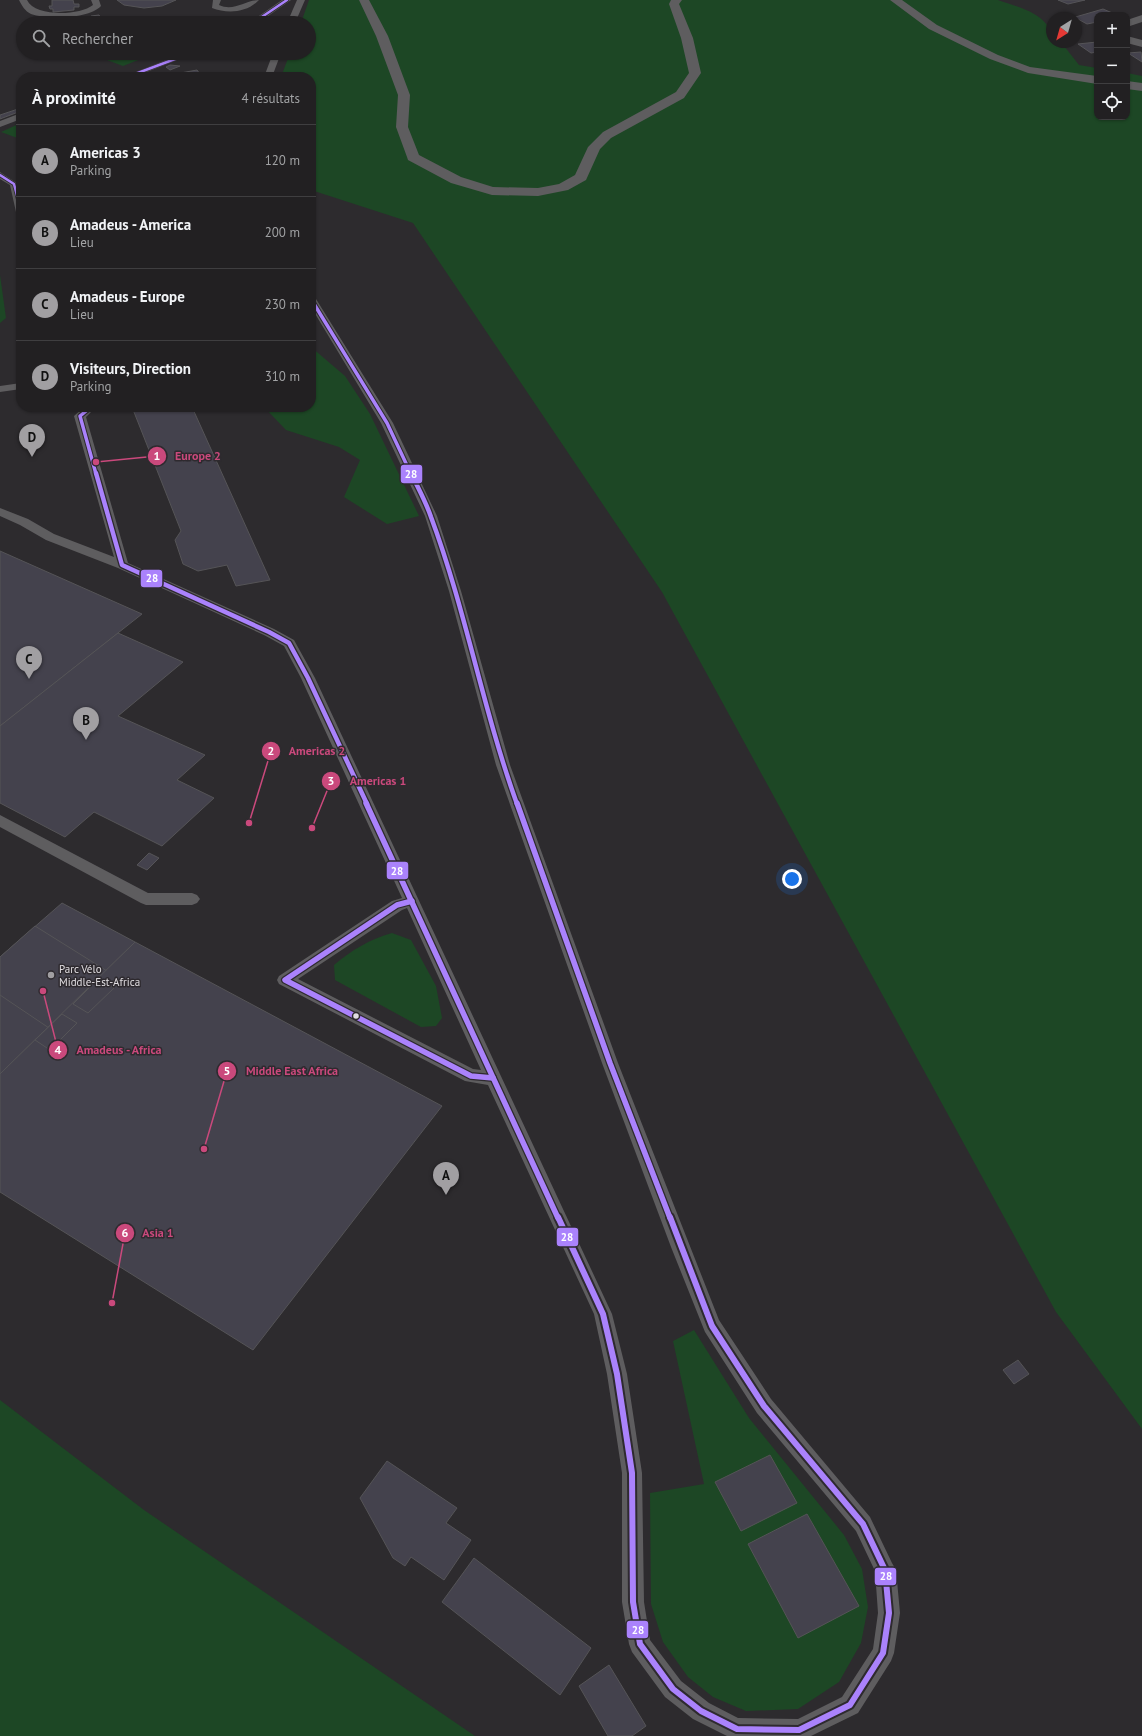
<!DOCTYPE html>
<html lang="fr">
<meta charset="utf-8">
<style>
body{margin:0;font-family:"PT Sans",sans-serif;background:#2a282a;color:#f1f3f6}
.controls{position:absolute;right:12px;top:12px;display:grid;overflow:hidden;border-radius:8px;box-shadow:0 1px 3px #0004}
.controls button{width:36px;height:36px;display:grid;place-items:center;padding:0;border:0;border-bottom:1px solid #3f3e40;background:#222022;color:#f1f3f6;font:20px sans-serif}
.compass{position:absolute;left:1046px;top:12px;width:36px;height:36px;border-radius:50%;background:#222022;box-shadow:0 1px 3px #0004;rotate:217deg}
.you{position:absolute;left:792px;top:879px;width:14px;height:14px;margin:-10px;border:3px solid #fff;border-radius:50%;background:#1a73e8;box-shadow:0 0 0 6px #1a73e833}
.badge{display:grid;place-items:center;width:26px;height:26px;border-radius:50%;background:#a19fa2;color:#111;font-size:13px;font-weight:700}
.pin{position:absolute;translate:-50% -33px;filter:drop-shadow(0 1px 2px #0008)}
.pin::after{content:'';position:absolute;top:21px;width:14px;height:12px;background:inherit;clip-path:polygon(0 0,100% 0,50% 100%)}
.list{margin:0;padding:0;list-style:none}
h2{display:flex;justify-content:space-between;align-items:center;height:52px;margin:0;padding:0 16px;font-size:17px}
h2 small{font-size:13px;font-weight:400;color:#a2a3a5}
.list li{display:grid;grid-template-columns:26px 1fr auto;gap:12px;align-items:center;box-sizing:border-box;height:72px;padding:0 16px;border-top:1px solid #3f3e40}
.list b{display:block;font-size:15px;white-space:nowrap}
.list p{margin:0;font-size:13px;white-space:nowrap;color:#a2a3a5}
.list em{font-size:13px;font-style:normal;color:#a2a3a5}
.icon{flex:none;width:22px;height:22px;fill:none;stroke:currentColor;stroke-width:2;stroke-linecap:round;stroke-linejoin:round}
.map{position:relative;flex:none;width:1142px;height:1736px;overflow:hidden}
.search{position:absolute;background:#222022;box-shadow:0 1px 3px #0004;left:16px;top:16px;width:300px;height:44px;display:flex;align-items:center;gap:10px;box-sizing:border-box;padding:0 14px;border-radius:22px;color:#a2a3a5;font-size:15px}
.panel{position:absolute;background:#222022;box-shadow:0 1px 3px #0004;left:16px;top:72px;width:300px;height:340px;border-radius:16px}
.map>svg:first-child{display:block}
.green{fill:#1d4725}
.building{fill:#44424d;stroke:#555457}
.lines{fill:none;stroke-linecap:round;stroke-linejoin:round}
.service{fill:#5e5d5f;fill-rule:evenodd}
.minor{fill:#5e5d5f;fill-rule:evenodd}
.bus-1-far4-casing{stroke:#2e2a2f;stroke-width:4}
.bus-1-far3-casing{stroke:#2e2a2f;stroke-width:5.5}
.bus-1-far2-casing{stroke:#2e2a2f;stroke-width:7}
.bus-1-far1-casing{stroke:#2e2a2f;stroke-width:8}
.bus-1-casing{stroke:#2e2a2f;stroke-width:10}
.bus-1-far4{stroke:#aa82fc;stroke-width:2.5}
.bus-1-far3{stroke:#aa82fc;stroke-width:3.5}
.bus-1-far2{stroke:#aa82fc;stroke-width:4.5}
.bus-1-far1{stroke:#aa82fc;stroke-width:5.5}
.bus-1{stroke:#aa82fc;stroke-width:6}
.poi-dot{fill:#a19fa2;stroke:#2e2a2f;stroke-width:1.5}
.bus-dot{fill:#e0dde1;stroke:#2e2a2f;stroke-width:1.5}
.labels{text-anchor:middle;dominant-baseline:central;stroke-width:3;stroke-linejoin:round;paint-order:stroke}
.poi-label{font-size:11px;fill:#e0dde1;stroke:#2e2a2f;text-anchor:start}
.leader{fill:none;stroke:#ca497c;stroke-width:1.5}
.callout-dot{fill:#ca497c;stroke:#2e2a2f;stroke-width:1.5}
.mark-label{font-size:12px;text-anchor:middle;font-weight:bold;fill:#fff}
.callout-label{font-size:12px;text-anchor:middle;font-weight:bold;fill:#ca497c;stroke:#2e2a2f;stroke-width:3;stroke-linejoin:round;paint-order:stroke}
.line-badge{stroke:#2e2a2f;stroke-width:1.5}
.badge-label{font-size:11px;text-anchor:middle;font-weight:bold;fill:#fff}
</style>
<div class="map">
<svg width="1142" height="1736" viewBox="0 0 1142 1736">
<rect width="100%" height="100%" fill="#2d2b2e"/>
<g class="green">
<path d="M309 0H998C1020 8 1052 14 1052 42H1061L1079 65 1097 68V117H1127V73L1142 76V1429L1056 1312 662 592 413 223 311 190V77H281L290 53H309V23H301Z"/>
<path d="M94 53H156L123 66 91 54Z"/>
<path d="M21 123 20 139 1 132Z"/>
<path d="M0 275 6 318 0 323Z"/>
<path d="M311 347 345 376 370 414 419 516 387 524 344 497 360 460 339 447 286 430 264 407H311Z"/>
<path d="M392 933 411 940 436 986 442 1018 436 1026 421 1027 335 980 334 965C352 950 370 939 392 933Z"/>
<path d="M694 1330 749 1418 844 1535 862 1569 868 1607 861 1643 839 1682 798 1709 746 1711 713 1697 688 1677 663 1642 651 1604 650 1493 704 1484 673 1341Z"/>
<path d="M0 1400 144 1510 475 1736H0Z"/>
</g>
<g class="building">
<path d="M52 0H73L74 4H79V7H74V10L53 12V9H50L49 6H52Z"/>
<path d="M117 0H176L162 6 144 8 124 5Z"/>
<path d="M1058 0H1085L1068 4Z"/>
<path d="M1103 9 1117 15H1097V18L1094 19 1097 22 1087 24 1076 18H1072Z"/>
<path d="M99 15 101 18 108 17 110 19 95 21 91 16Z"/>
<path d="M110 19 113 22 97 23 95 21Z"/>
<path d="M1097 42V52L1091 53 1078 44Z"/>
<path d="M1141 52 1142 62 1128 53Z"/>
<path d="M252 53H265L264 56H251Z"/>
<path d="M170 65 180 66 170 70 166 67Z"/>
<path d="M197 70 202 77H177L175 74Z"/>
<path d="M21 108V111L0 119V115Z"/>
<path d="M30 407H54L32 411Z"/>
<path d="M132 407H192L270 580 236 586 227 565 198 571 183 564 175 540 181 531Z"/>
<path d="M0 551 142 614 0 726Z"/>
<path d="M118 633 183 662 118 716 205 755 177 780 214 798 162 846 94 812 65 837 0 803V726Z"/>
<path d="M149 853 159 858 147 870 137 865Z"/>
<path d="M62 903 135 942 0 1074V957Z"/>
<path d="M35 926 107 971 49 1028 0 995V957Z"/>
<path d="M135 942 442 1106 253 1350 0 1192V1074Z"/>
<path d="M98 979 114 988 88 1013 73 1004Z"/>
<path d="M62 1014 77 1023 50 1050 35 1040Z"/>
<path d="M1018 1360 1029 1374 1014 1384 1003 1370Z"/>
<path d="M770 1455 797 1503 741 1531 715 1482Z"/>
<path d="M387 1461 457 1508 446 1523 471 1540 444 1580 411 1557 405 1566 393 1558 360 1498Z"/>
<path d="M807 1514 859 1606 798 1638 748 1544Z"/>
<path d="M474 1558 591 1648 560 1695 442 1602Z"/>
<path d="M609 1665 646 1726 632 1736H608L579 1686Z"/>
</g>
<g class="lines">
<g class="service">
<path d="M19 0H27C35 17 79 16 93 5L91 0H99L101 6C89 19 47 20 31 14 25 11 22 6 19 0Z"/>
<path d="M213 0H221L219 5C234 12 245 0 259 0 247 13 227 14 212 8Z"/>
<path d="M282 0H291L258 23H249Z"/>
<path d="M297 0H305L295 23H287Z"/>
<path d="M184 53H195L134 77H123Z"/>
<path d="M273 53H281L272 77H264Z"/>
<path d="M21 113V119L0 127V121Z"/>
<path d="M0 172 18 184 21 194V215L16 212 10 185 0 179Z"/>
<path d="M311 296 316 299 393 423 437 516 461 591 510 765 618 1063 719 1320 771 1399 870 1517 892 1563 896 1570 900 1613 894 1653 891 1661 858 1713 811 1736H727L693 1719 665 1697 632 1652 629 1644 622 1602V1473L607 1374 594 1314 488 1085 465 1081 279 984 277 980 279 976 392 901 402 898 301 678 284 646 264 635 118 568 46 540 20 525 0 516V508L28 519 54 534 114 557 74 416 84 407H96L86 417 128 563 274 629 294 640 315 678 612 1314 627 1374 642 1473 644 1602 650 1640 681 1681 709 1703 738 1718 798 1719 842 1697 873 1649 878 1613 875 1571 856 1531 757 1413 705 1332 671 1247 602 1063 496 765 449 591 425 516 381 423 311 307ZM407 908 481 1070 473 1069 298 979 402 910Z"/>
<path d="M21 383V389L0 392V386Z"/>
<path d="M0 815 148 893H192L197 895 200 899 197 903 192 905H146L141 903 0 827Z"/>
</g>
<g class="minor">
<path d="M359 0H369L388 36 410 95 408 127 419 155 461 177 493 187 538 188 559 184 575 175 588 147 603 132 676 92 689 73 681 38 669 4 671 0H682L679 4 693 38 701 73 684 98 611 138 600 149 586 180 568 190 538 196 492 195 451 183 408 160 407 157 396 127 398 95 376 36Z"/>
<path d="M890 0H902L937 25 998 55 1030 67 1097 76V84L1028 73 990 59 929 29Z"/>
<path d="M1142 15V22L1127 27V20Z"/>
<path d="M1127 36 1142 40V47L1127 43Z"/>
<path d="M1127 81 1142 83V91L1127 89Z"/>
</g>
<defs>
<g id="bus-1-far4">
<path d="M253 23 287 0"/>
<path d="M127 77 191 53"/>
<path d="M0 175 14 184 21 211"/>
</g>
<g id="bus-1-far3">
<path d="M20 210 21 212"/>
<path d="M311 299 387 423 411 474"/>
<path d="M91 407 80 416 96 474"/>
</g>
<g id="bus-1-far2">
<path d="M96 473 122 565 269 632 289 643 308 678 367 804"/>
<path d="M411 473C418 488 426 502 431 517 466 611 483 710 517 804"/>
</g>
<g id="bus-1-far1">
<path d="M366 803 558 1218"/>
<path d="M517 803 610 1063 670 1218"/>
<path d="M412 901 397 905 285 980 471 1076 493 1078"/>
</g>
<path id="bus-1" d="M558 1217 603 1314 617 1374 632 1473 633 1602 640 1644 673 1689 701 1711 737 1729 799 1730 850 1705 883 1653 889 1613 885 1570 863 1524 764 1406 712 1326 670 1217"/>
</defs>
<use href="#bus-1-far4" class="bus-1-far4-casing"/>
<use href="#bus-1-far3" class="bus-1-far3-casing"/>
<use href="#bus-1-far2" class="bus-1-far2-casing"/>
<use href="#bus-1-far1" class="bus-1-far1-casing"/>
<use href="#bus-1" class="bus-1-casing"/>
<use href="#bus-1-far4" class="bus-1-far4"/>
<use href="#bus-1-far3" class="bus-1-far3"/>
<use href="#bus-1-far2" class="bus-1-far2"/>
<use href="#bus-1-far1" class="bus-1-far1"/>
<use href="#bus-1" class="bus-1"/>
</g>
<circle class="poi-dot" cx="51" cy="975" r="4"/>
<circle class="bus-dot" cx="356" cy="1016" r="3.5"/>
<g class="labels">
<g class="poi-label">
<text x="59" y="969">Parc Vélo<tspan x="59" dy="13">Middle-Est-Africa</tspan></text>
</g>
</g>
<path class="leader" d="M96 462L157 456M249 823L271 751M312 828L331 781M43 991L58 1050M204 1149L227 1071M112 1303L125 1233"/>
<g class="callout-dot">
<circle cx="96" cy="462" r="4"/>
<circle cx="249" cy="823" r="4"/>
<circle cx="312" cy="828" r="4"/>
<circle cx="43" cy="991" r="4"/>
<circle cx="204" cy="1149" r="4"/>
<circle cx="112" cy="1303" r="4"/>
<circle cx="157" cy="456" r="10"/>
<circle cx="271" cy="751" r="10"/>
<circle cx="331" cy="781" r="10"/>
<circle cx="58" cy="1050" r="10"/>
<circle cx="227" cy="1071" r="10"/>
<circle cx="125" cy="1233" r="10"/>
</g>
<g class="mark-label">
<text x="157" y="460">1</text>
<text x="271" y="755">2</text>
<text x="331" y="785">3</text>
<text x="58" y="1054">4</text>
<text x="227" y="1075">5</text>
<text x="125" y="1237">6</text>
</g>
<g class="callout-label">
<text x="198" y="460">Europe 2</text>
<text x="317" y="755">Americas 2</text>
<text x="378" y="785">Americas 1</text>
<text x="119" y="1054">Amadeus - Africa</text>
<text x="292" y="1075">Middle East Africa</text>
<text x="158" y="1237">Asia 1</text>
</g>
<g class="line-badge">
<rect x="400" y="464" width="23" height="20" rx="4" fill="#aa82fc"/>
<rect x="140" y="569" width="23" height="19" rx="4" fill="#aa82fc"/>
<rect x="386" y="861" width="23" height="19" rx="4" fill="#aa82fc"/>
<rect x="556" y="1227" width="23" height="20" rx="4" fill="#aa82fc"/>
<rect x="874" y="1567" width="23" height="19" rx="4" fill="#aa82fc"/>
<rect x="626" y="1620" width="23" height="19" rx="4" fill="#aa82fc"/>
</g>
<g class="badge-label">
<text x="411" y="478">28</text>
<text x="152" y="582">28</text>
<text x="397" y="875">28</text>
<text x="567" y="1241">28</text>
<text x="886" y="1580">28</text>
<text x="638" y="1634">28</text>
</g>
</svg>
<div class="controls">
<button>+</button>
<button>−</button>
<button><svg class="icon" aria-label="locate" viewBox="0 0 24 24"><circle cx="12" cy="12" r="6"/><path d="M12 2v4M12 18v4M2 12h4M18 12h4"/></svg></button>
</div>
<svg class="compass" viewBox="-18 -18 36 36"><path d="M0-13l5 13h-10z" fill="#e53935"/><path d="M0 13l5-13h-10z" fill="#a2a3a5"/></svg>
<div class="you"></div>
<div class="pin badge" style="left:446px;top:1195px">A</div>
<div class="pin badge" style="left:86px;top:740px">B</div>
<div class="pin badge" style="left:29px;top:679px">C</div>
<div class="pin badge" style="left:32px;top:457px">D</div>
<div class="search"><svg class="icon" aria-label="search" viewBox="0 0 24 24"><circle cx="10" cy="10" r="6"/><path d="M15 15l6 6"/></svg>Rechercher</div>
<section class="panel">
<h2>À proximité<small>4 résultats</small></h2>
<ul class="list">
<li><span class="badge">A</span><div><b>Americas 3</b><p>Parking</p></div><em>120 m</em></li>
<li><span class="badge">B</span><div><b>Amadeus - America</b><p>Lieu</p></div><em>200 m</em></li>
<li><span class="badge">C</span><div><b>Amadeus - Europe</b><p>Lieu</p></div><em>230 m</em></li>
<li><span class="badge">D</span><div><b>Visiteurs, Direction</b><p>Parking</p></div><em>310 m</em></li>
</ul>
</section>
</div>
